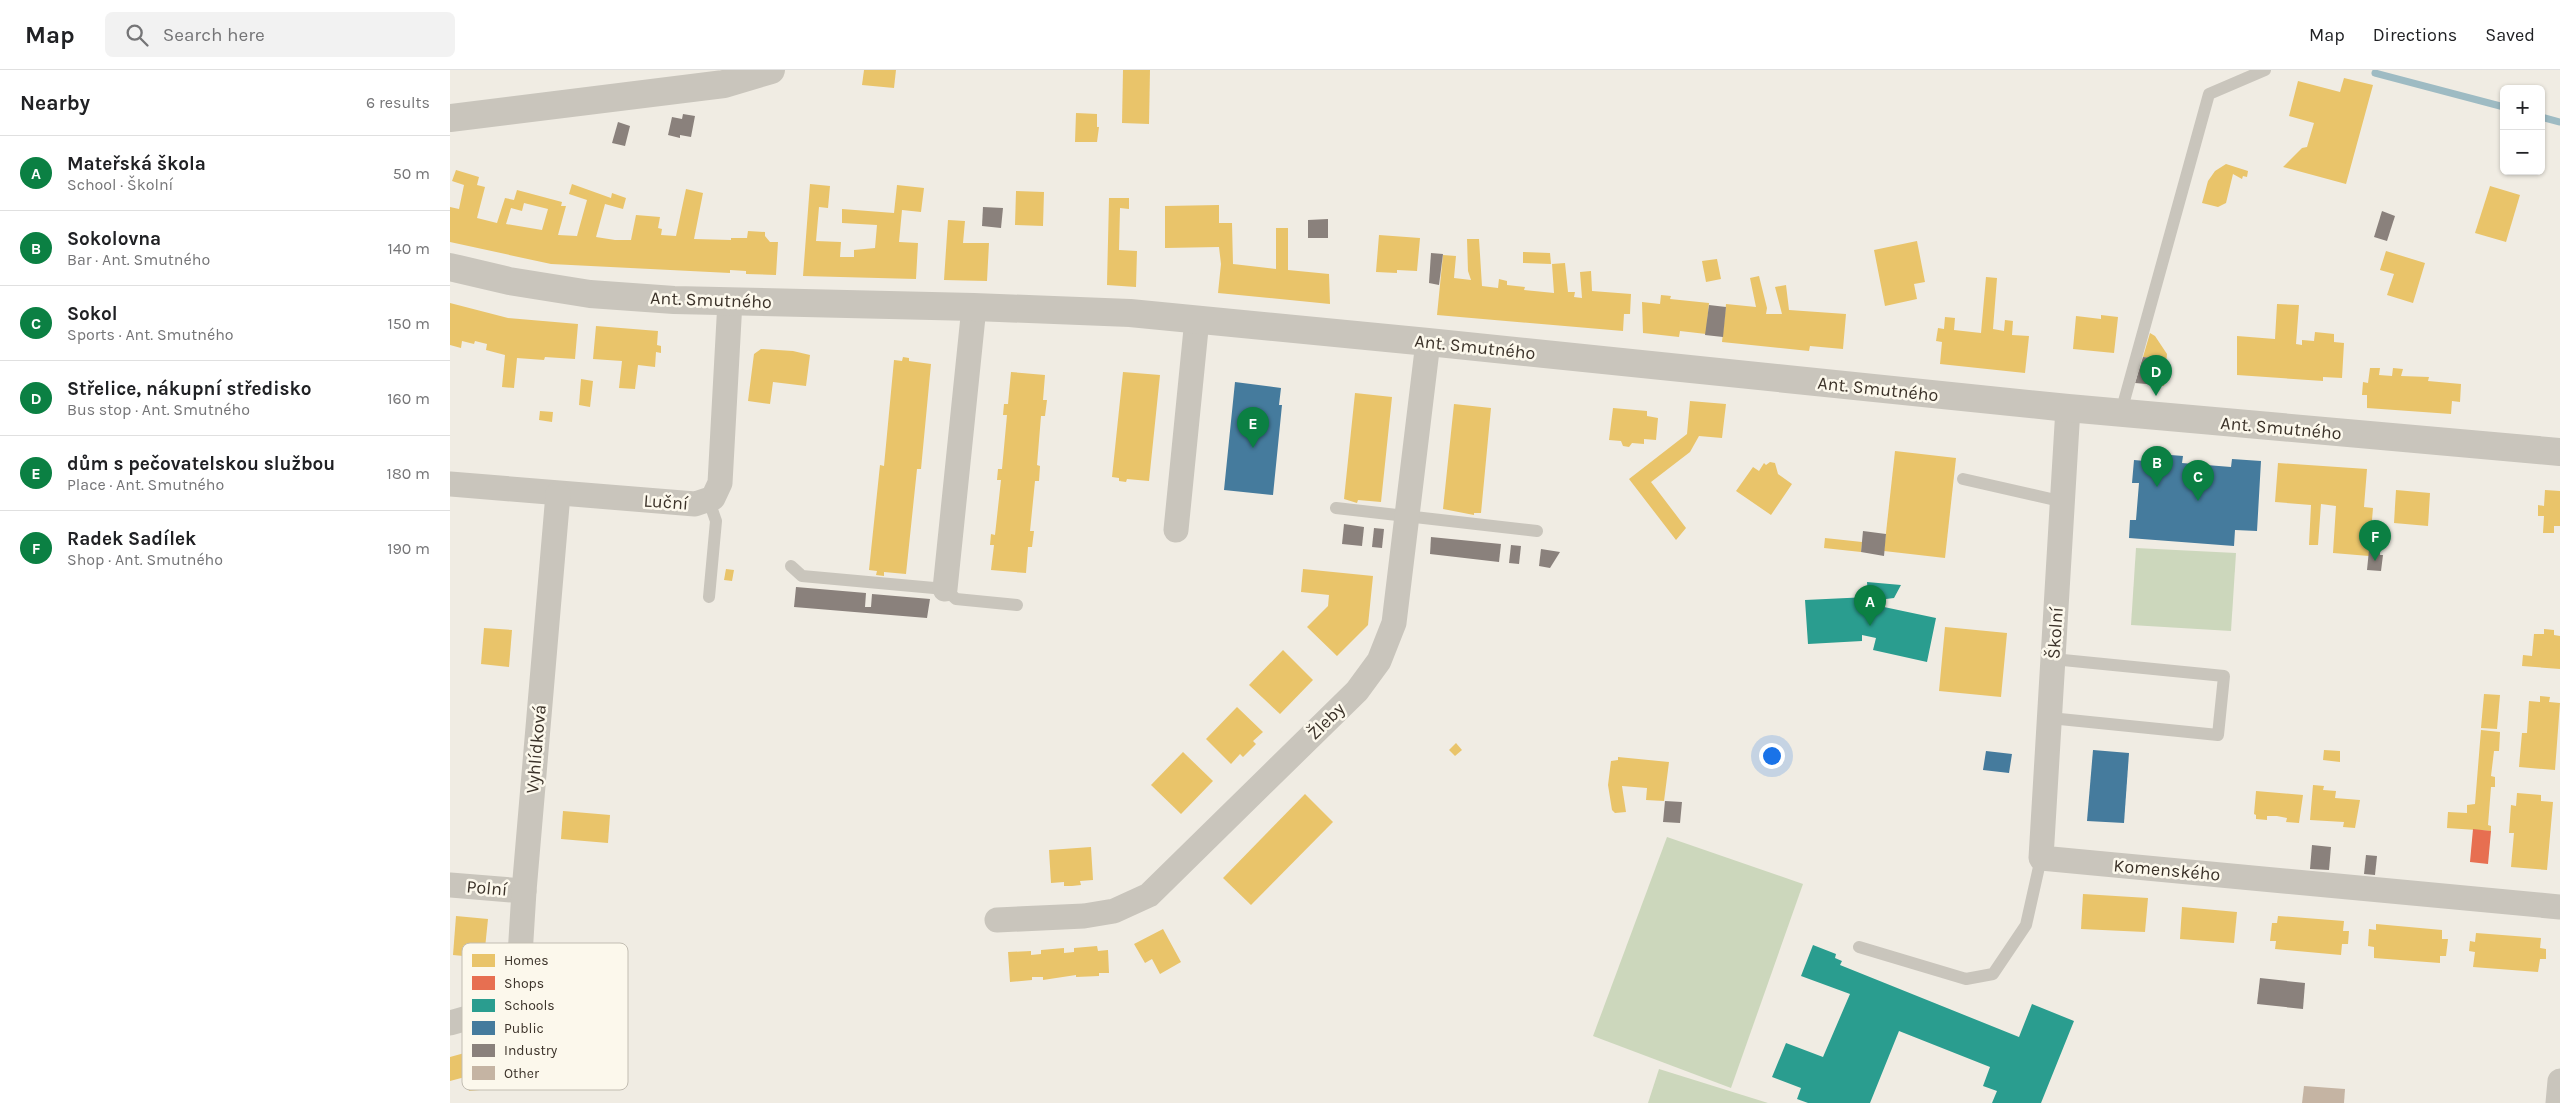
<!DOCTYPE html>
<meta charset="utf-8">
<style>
body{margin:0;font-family:Karla,sans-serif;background:#f2f2f2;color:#202124}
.controls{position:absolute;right:15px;top:15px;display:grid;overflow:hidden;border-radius:8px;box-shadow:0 1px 4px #0004}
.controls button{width:45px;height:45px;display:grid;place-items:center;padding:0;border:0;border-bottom:1px solid #e0e0e0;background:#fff;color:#202124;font:25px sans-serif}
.you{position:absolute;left:1321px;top:685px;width:18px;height:18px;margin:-12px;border:4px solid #fff;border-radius:50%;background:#1a73e8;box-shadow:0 0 0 8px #1a73e833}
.badge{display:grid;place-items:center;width:32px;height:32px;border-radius:50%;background:#0b8043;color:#fff;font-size:16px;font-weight:700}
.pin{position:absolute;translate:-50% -41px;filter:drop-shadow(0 1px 2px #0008)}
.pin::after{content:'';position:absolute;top:26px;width:18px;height:15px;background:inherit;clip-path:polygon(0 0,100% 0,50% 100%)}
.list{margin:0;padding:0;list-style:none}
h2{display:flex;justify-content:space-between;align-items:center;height:65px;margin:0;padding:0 20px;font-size:21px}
h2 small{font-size:16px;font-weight:400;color:#757577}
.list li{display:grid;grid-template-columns:32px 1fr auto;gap:15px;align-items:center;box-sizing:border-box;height:75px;padding:0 20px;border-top:1px solid #e0e0e0}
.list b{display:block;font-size:19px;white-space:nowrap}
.list p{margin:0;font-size:16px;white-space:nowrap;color:#757577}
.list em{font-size:16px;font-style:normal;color:#757577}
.icon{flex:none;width:28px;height:28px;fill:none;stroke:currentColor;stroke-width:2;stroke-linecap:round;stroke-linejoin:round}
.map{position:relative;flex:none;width:2110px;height:1033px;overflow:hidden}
header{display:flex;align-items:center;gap:30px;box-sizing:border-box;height:70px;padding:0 25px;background:#fff;border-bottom:1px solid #e0e0e0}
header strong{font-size:24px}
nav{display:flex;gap:28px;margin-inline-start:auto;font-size:18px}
.search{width:350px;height:45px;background:#f2f2f2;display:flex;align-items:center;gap:12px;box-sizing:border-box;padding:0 18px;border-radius:8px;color:#757577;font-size:19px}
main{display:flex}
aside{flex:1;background:#fff}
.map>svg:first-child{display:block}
.green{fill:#ccd7bc}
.homes{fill:#e9c46a;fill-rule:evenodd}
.shops{fill:#e76f51}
.schools{fill:#2a9d8f}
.public{fill:#457b9d}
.industry{fill:#8a817c}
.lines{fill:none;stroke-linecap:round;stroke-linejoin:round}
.stream{stroke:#9ebbc3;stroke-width:7}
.building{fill:#c5b4a3}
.service{stroke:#c9c5bc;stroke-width:12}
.minor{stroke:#c9c5bc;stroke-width:25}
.tertiary{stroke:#c9c5bc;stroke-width:28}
.labels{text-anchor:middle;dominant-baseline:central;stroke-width:5;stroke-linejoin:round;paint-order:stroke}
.street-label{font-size:18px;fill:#3b3229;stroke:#fcf8ec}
.key{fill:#fcf8ec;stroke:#c2bdb2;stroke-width:1}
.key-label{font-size:14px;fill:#3b3229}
</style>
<header>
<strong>Map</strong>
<div class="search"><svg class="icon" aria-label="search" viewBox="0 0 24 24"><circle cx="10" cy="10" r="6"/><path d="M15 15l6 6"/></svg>Search here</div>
<nav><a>Map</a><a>Directions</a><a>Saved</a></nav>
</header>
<main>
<aside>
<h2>Nearby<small>6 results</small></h2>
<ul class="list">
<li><span class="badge">A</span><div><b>Mateřská škola</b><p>School · Školní</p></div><em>50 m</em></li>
<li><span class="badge">B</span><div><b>Sokolovna</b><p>Bar · Ant. Smutného</p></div><em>140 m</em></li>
<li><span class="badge">C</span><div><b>Sokol</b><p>Sports · Ant. Smutného</p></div><em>150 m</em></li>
<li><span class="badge">D</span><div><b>Střelice, nákupní středisko</b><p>Bus stop · Ant. Smutného</p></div><em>160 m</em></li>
<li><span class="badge">E</span><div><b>dům s pečovatelskou službou</b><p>Place · Ant. Smutného</p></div><em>180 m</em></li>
<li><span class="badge">F</span><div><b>Radek Sadílek</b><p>Shop · Ant. Smutného</p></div><em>190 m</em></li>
</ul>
</aside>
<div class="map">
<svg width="2110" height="1033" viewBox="0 0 2110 1033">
<rect width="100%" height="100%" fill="#f0ece3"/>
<g class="green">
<path d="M1686 478 1786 483 1781 561 1681 555Z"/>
<path d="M1217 767 1353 814 1281 1018 1143 966Z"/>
<path d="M1209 999 1318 1033H1198Z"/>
</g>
<g class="homes">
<path d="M414 0H446L444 18 412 15Z"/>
<path d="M673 0H700L699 54 672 53Z"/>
<path d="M1894 8 1923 15 1896 114 1833 97 1852 78 1857 77 1864 53 1839 46 1848 11 1890 22Z"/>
<path d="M626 43 647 44V57H649L647 72H625Z"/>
<path d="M1776 94 1798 101 1797 107 1793 106 1792 109 1783 104 1776 133 1768 137 1752 133 1758 111 1765 101Z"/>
<path d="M6 100 29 107 27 115 35 117 27 148 47 153 55 128 64 130 67 120 112 132 111 136H116L108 165 127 166 137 130 119 124 122 114 161 128 162 123 176 128 173 139 155 134 146 167 165 170H181L186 145 210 147 208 158 212 159 211 165 226 166 236 119 253 123 244 169 281 170V168H297L298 161 315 162V166L320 172H328L326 205 296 204V201L280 200V203L101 194 0 172V137L9 139 14 115 2 111ZM74 133 98 139 92 160 56 154 61 138 72 141Z"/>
<path d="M360 114 380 116 378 138 369 137 366 171 391 172 390 187H404V180L425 178 427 155 392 153V139L444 143 447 115 474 118 471 142 452 140 449 172 468 173 466 209 353 206Z"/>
<path d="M2040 116 2070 125 2056 172 2025 163Z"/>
<path d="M566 121 594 122 593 156 565 155Z"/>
<path d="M659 128H679V139L670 138 669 180 687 181 686 217 657 215Z"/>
<path d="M769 135V153H782L783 194 826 199V158H838V200L879 204 880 234 768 223 771 194 769 177 715 178V136Z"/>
<path d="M498 150 515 151 513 173H539L537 211 494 210Z"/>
<path d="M929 165 970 168 967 201 947 200V203L926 202Z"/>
<path d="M1017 169H1029L1032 216 1048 218 1049 209 1057 211V215L1075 217 1074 220 1104 223 1102 194 1115 193 1118 222H1125L1124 227 1132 228 1130 202 1141 201 1142 221 1181 224 1180 244H1174L1173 261 987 245 993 185 1006 186 1004 208 1021 210 1018 201Z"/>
<path d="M1467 171 1475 212 1464 214 1467 229 1435 236 1424 180Z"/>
<path d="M1936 181 1975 193 1963 233 1937 225 1944 204 1930 200Z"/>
<path d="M1073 182 1100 183 1101 194 1073 193Z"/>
<path d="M1267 189 1271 209 1256 212 1252 191Z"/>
<path d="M1309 206 1317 238 1316 244H1332L1325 217 1336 215 1339 240 1396 244 1393 279 1360 276 1359 281 1272 272 1276 234 1306 237 1300 208Z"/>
<path d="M1536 207 1547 208 1543 259 1554 261 1555 250 1563 251 1562 265 1579 266 1575 303 1490 294 1492 272 1486 271 1488 258 1494 259 1495 247 1505 248 1504 260 1531 263Z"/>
<path d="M1211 225 1221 226 1220 229 1259 233 1256 264 1230 261 1229 267 1193 263 1192 232 1210 234Z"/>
<path d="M0 233 58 248 128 254 125 289 95 287 94 290 67 288 64 318 52 317 55 285 36 280 37 274 25 271 24 274 12 271 11 278 0 275Z"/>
<path d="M1827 234 1849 235 1846 274 1852 275V270L1864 271 1865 262 1884 264V272L1894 273 1892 308 1873 307V311L1787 305V266L1825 269Z"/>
<path d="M1651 245 1668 247 1664 283 1623 279 1626 246 1651 249Z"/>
<path d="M146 256 208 261 207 275 211 276V283L206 282 205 297 188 295 185 319 169 318 172 291 143 289Z"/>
<path d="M1700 263 1705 266 1717 284 1714 316 1708 315 1711 289 1693 287Z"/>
<path d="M311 279 343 281 360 285 356 316 323 312 320 334 298 331 304 284Z"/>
<path d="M453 287 459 288V291L481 294 471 399H467L456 504 434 502V506L426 505 427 501 419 500 430 395 434 396 444 290 452 291Z"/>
<path d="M1920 298H1930L1929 305 1942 306 1943 298 1953 299 1951 306 1979 307 1978 311 2011 314 2010 332 2002 331 2001 344 1917 338V325H1912L1913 312 1918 313Z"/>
<path d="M561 302 595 305 593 330H597L595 346H591L587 395 590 396 589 411H585L580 461H584L582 477H578L576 503 541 500 544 475H540L541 464 545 465 551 410H547L548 399H552L557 345H553L554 334H558Z"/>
<path d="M673 302 710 305 699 411 677 409 676 412 669 411V408L662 407Z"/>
<path d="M131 309 143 311 140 337 129 335Z"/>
<path d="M905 323 942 327 931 432 908 430 907 433 894 429Z"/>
<path d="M1240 331 1276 334 1272 368 1249 366 1240 382 1201 412 1236 458 1226 470 1179 409 1237 364Z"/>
<path d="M1004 334 1041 338 1031 443H1024V445L993 439Z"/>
<path d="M1163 338 1197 341V346L1208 348 1206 370 1194 369V374L1182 373 1179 377 1173 376 1171 371 1159 370Z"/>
<path d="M90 341 103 342 102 352 89 350Z"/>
<path d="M1445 381 1506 388 1495 488 1434 481Z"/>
<path d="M1320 392 1325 393 1328 404 1342 414 1321 445 1286 421 1303 397 1309 401 1314 393 1316 395Z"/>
<path d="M1828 393 1917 399 1914 437 1923 438 1919 486 1883 483 1886 436 1871 434 1868 475H1859L1861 435 1825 432Z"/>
<path d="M1946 420 1980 423 1978 456 1944 453Z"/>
<path d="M2095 420 2110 421V456H2104V463H2093L2094 446H2088V435L2094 436Z"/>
<path d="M1375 468 1412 472 1411 482 1374 478Z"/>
<path d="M276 499 284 500 282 511 274 510Z"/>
<path d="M853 499 923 506 918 555 887 586 857 557 878 536 879 525 851 522Z"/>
<path d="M1495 557 1557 563 1551 627 1489 621Z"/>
<path d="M34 558 62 560 59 597 31 594Z"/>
<path d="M2094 559 2104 560V565L2110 566V599L2072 596 2073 585 2082 586 2084 564H2094Z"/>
<path d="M833 580 863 610 830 644 799 615Z"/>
<path d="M2034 624 2050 625 2047 659 2031 658Z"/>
<path d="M2090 626 2100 627 2099 632 2110 633 2105 700 2069 697 2072 663H2077L2079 631 2090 632Z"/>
<path d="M787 637 813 662 803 671 806 674 793 687 790 684 781 694 756 669Z"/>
<path d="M2031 660 2050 662 2049 681H2044L2041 706 2045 707V717H2041L2038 755 2041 756V761L1997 758 1998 742 2017 743V735L2025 734Z"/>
<path d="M1006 673 1012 680 1005 686 999 680Z"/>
<path d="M1874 680 1890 681V692L1873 690Z"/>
<path d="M733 682 763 711 731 744 701 715Z"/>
<path d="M1168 687 1219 692 1214 731 1196 730 1197 718 1172 716 1176 742 1165 743 1162 740 1158 715 1161 691 1168 690Z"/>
<path d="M1863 715 1874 716 1873 720 1886 721 1885 728 1910 730 1905 758 1893 757 1894 752 1860 750Z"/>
<path d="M1806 721 1853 725 1849 753 1836 752 1837 748 1827 746H1817V750L1806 749V745L1804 744Z"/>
<path d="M2067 723 2091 725V731L2103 732 2097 800 2061 797 2064 763H2059L2061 735 2066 736Z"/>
<path d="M855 724 883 752 801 835 773 808Z"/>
<path d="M113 741 160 745 158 773 111 769Z"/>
<path d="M641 777 643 810 630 811 631 815 622 816H614V812L601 813 599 780Z"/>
<path d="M1633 824 1698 828 1695 862 1631 859Z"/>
<path d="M1732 837 1787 842 1784 873 1730 869Z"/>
<path d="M6 846 38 849 34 888 3 885Z"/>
<path d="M1828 846 1894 851 1893 861H1899L1898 874H1892L1891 885 1825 879 1826 871H1820L1822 853H1827Z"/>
<path d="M1926 854 1992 860V869H1998L1996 886H1990V893L1924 888V877L1918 876 1919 859 1926 860Z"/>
<path d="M713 859 731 892 710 904 702 889 695 893 684 874Z"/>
<path d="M2026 863 2091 868 2090 878 2096 879V889H2090L2088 902 2023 897 2025 882 2019 881 2020 871 2025 872Z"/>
<path d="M647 876 648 881 658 880 659 903H649V906L626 907V905L593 910V907H582V910L560 912 558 882 581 881V885L591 884V880L614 878V883L624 882V878Z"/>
<path d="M29 979 40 1019 19 1021 15 1007 0 1011V987Z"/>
</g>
<path class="shops" d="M2023 759 2041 761 2038 794 2020 792Z"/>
<g class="schools">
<path d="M1417 512 1451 515 1444 528 1436 529 1434 537 1486 548 1477 592 1423 580 1426 568 1412 565V571L1358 574 1355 530 1418 527Z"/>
<path d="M1363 875 1386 884 1385 888 1392 891 1390 895 1569 967 1582 934 1624 951 1591 1033H1542L1547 1021 1533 1016 1540 997 1449 961 1420 1033H1358L1347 1029 1351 1018 1322 1007 1336 973 1373 987 1400 924 1351 906Z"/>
</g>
<g class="public">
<path d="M785 312 831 318 829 335H832L823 425 774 420Z"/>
<path d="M1696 383 1733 386 1732 393 1781 397 1782 389 1811 391 1807 461 1785 460 1784 476 1679 468 1680 450H1686L1689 413H1682L1684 390 1695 391Z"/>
<path d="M1643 680 1679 683 1674 753 1637 751Z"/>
<path d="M1536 681 1562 684 1559 703 1533 700Z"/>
</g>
<g class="industry">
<path d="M233 44 245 46 241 67 230 65V68L218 65 222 47 232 49Z"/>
<path d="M168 52 180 56 175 76 162 73Z"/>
<path d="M533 137 553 138 551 158 532 156Z"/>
<path d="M1932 141 1945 146 1937 171 1924 167Z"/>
<path d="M878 149V168H858V150Z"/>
<path d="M981 183 993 184 989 215 979 213Z"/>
<path d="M1259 235 1276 237 1273 267 1255 265Z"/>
<path d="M1693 287 1711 289 1708 315 1685 313Z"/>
<path d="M894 454 914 457 912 476 892 474Z"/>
<path d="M924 458 934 459 932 478 922 477Z"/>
<path d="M1413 461 1436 464 1434 486 1411 482Z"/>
<path d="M981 467 1051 474 1049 492 980 484Z"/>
<path d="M1061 475 1071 476 1069 494 1059 493Z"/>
<path d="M1091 479 1110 482 1100 498 1089 496Z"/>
<path d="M1919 480 1930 481V485H1933L1931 501 1917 500Z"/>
<path d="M346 517 416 523 415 537H421L422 524 480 529 477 548 344 537Z"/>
<path d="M1215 731 1232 732 1230 753 1213 752Z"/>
<path d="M1862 775 1881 777 1879 800 1860 799Z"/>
<path d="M1916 785 1927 786 1925 805 1914 804Z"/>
<path d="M1810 908 1855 913 1853 939 1807 934Z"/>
</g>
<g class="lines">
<g class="stream">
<path d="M1925 3 2054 37"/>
<path d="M2091 47 2110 52"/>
</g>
</g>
<path class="building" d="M1854 1016 1895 1019 1894 1033H1852Z"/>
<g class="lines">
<g class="service">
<path d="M1671 342 1759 24 1815 0"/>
<path d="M1513 409 1614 432"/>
<path d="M259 431 266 451 259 527"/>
<path d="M886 438 1087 461"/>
<path d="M341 496 352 506 495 519 506 529 567 535"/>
<path d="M1600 648 1768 665 1774 606 1603 589"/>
<path d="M1409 877 1516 909 1543 904 1576 855 1591 788"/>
</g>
<g class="minor">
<path d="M1618 338 1591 788 2110 837"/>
<path d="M0 414 245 434 263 428 270 413 280 231"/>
<path d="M726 460 747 249"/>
<path d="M495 519 524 237"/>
<path d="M0 815 74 821"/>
<path d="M547 850 634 846 664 841 699 825 907 621 929 591 944 553 978 272"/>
<path d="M67 934 74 821 108 424"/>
<path d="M0 953 67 934 102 930"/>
<path d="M2108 1033 2110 1011"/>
</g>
<g class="tertiary">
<path d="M0 48 274 14 321 0"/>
<path d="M0 197 59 211 140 224 224 230 524 237 680 243 978 272 1618 338 2110 382"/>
</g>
</g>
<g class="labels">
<g class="street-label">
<text transform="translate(261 230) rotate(2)">Ant. Smutného</text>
<text transform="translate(1025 277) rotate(6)">Ant. Smutného</text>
<text transform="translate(1428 319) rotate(6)">Ant. Smutného</text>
<text transform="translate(1831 358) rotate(5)">Ant. Smutného</text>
<text transform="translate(216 432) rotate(4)">Luční</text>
<text transform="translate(1605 563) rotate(-86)">Školní</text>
<text transform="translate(876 651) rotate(-45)">Žleby</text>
<text transform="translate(86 679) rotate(-85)">Vyhlídková</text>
<text transform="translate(1717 800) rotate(5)">Komenského</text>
<text transform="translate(37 818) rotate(5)">Polní</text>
</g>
</g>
<rect x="12" y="873" width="166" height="147" rx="8" class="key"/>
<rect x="22" y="884" width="23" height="13" fill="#e9c46a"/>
<rect x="22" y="906" width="23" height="14" fill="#e76f51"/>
<rect x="22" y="929" width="23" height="13" fill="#2a9d8f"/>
<rect x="22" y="951" width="23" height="14" fill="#457b9d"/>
<rect x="22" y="974" width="23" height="13" fill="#8a817c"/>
<rect x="22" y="996" width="23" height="14" fill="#c5b4a3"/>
<g class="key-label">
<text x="54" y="895">Homes</text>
<text x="54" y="918">Shops</text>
<text x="54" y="940">Schools</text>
<text x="54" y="963">Public</text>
<text x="54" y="985">Industry</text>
<text x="54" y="1008">Other</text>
</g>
</svg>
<div class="controls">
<button>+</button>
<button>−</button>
</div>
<div class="you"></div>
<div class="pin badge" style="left:1420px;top:556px">A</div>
<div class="pin badge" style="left:1707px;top:417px">B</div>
<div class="pin badge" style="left:1748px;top:431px">C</div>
<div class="pin badge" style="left:1706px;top:326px">D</div>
<div class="pin badge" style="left:803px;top:378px">E</div>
<div class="pin badge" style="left:1925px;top:491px">F</div>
</div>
</main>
